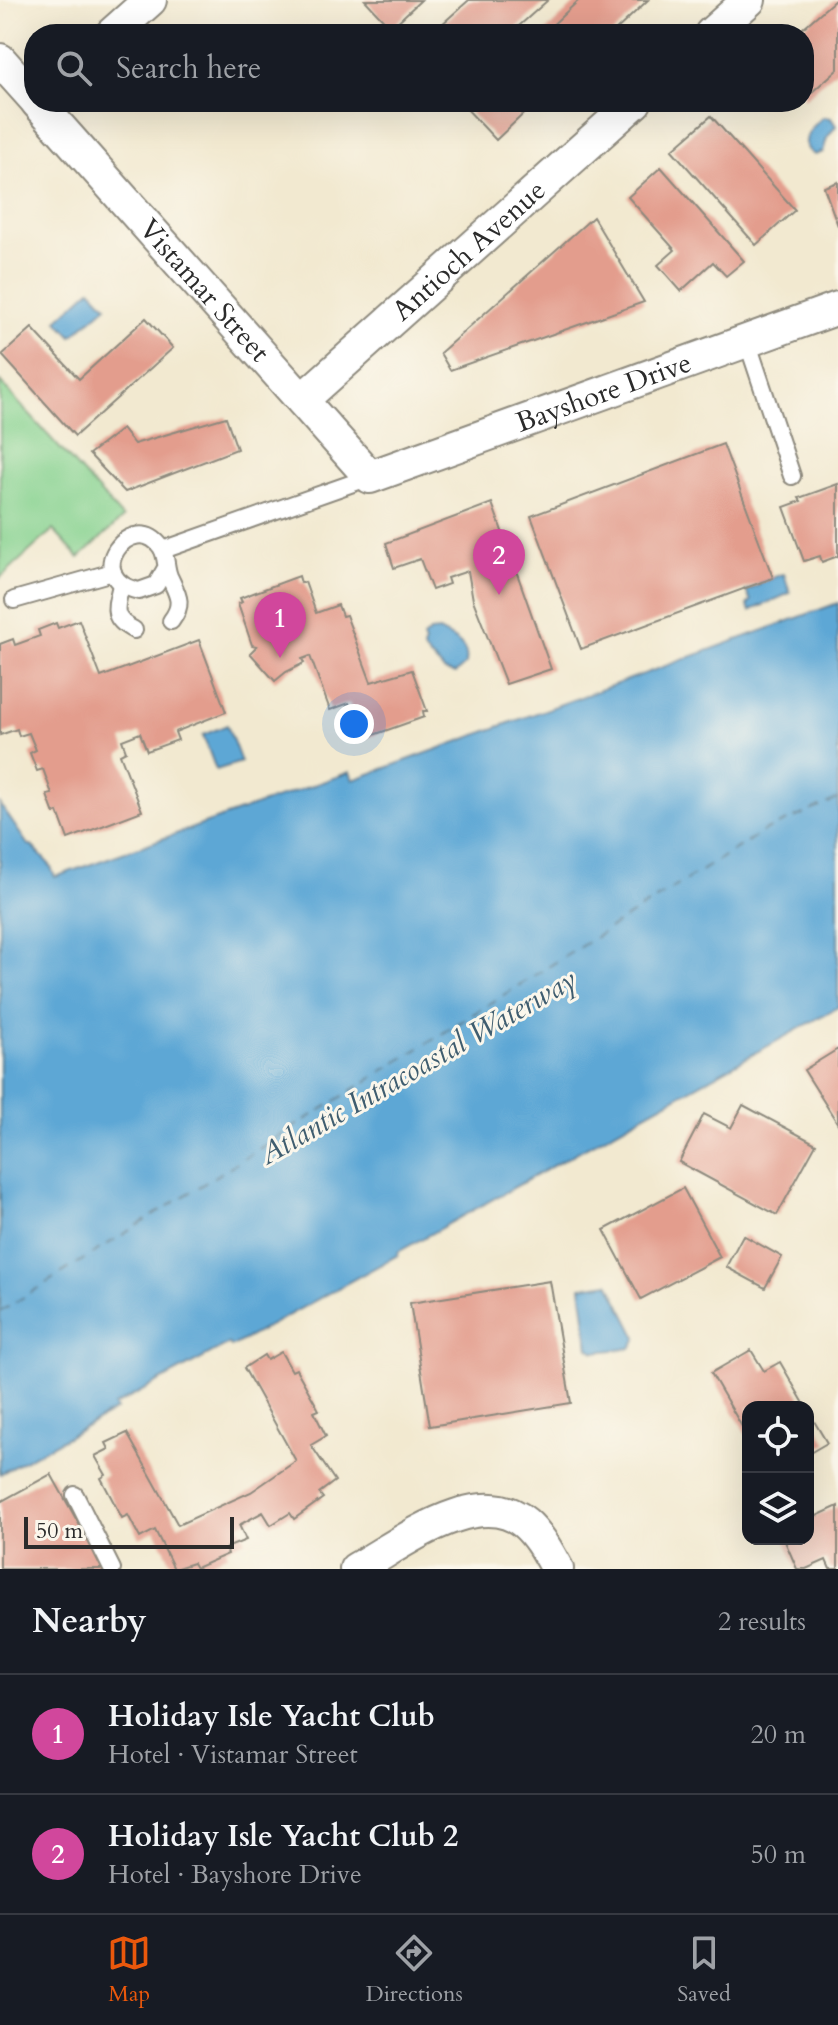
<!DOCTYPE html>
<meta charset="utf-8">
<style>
body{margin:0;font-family:Cardo,serif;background:#242831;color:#f1f3f6}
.controls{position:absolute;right:24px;bottom:24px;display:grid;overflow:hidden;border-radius:16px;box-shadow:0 8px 32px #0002}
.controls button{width:72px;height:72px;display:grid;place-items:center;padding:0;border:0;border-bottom:2px solid #363941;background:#171b24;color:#f1f3f6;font:40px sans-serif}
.scale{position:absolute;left:24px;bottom:20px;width:210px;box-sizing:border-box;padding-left:8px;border:4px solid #2b2b2b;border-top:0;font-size:22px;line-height:28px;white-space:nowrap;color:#2b2b2b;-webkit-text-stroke:6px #fbf7ec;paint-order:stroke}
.you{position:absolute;left:354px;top:724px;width:28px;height:28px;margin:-20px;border:6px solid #fff;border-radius:50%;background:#1a73e8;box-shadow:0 0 0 12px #1a73e833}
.badge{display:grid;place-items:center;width:52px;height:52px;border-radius:50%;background:#ea580c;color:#fff;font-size:26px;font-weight:700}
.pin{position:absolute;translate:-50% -66px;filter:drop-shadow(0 2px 4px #0008)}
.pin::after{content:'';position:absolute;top:42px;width:28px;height:24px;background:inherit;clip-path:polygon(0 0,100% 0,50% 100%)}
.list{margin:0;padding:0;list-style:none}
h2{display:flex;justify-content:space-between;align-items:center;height:104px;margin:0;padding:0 32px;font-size:34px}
h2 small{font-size:26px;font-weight:400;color:#9ea1a6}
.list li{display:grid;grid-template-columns:52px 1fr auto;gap:24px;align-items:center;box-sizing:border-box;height:120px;padding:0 32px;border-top:2px solid #363941}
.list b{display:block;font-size:30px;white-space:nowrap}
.list p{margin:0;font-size:26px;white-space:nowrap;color:#9ea1a6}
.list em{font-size:26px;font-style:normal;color:#9ea1a6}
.icon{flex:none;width:44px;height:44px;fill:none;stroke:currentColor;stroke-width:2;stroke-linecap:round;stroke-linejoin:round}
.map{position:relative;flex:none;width:838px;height:1569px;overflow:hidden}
.search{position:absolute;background:#171b24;box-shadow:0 8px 32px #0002;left:24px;right:24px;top:24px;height:88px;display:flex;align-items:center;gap:20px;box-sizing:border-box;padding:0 28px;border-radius:32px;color:#9ea1a6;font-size:30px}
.sheet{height:344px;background:#171b24}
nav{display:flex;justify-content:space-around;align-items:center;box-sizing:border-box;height:112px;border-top:2px solid #363941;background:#171b24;font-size:22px;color:#9ea1a6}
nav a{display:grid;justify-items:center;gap:4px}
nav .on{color:#ea580c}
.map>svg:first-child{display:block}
.green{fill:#86d28f;stroke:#587e5d;stroke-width:2}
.water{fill:#5da7d5;stroke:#446980;stroke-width:2}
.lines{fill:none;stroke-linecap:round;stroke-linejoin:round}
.ferry{stroke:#3f5d6f;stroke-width:2;stroke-dasharray:10 8;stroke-linecap:butt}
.building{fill:#e39d8d}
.service-casing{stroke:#8e8a7e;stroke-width:20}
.minor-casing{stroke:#8e8a7e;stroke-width:36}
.service{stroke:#fff;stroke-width:16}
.minor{stroke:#fff;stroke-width:32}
.labels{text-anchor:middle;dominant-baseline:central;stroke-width:6;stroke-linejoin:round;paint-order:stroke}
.street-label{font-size:28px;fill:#2b2b2b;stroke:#fbf7ec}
.water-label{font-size:30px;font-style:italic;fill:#3f5d6f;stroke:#fbf7ec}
</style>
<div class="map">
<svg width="838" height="1569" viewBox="0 0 838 1569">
<rect width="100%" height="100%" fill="#fbf7ec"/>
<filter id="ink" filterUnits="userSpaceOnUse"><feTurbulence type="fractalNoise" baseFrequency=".0125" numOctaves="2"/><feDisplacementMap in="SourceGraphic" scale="16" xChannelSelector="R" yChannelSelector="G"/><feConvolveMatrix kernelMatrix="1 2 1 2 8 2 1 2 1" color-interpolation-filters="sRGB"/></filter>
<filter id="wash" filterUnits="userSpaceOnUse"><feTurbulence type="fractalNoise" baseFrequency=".006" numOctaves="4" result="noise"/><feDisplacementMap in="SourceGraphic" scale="32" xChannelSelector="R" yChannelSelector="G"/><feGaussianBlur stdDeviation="1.8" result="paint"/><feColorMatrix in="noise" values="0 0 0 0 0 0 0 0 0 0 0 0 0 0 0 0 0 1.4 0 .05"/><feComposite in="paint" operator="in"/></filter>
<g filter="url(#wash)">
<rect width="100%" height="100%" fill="#f2e9d0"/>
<path class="green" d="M0 382 123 518 79 558 53 530 0 578Z"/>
<g class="water">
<path d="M823 117 831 118 836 126 827 138 823 152 815 155C796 145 811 127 823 117Z"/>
<path d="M91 289 107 306 72 336 57 320Z"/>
<path d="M784 574 790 593 750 611 747 605 751 601 746 591C758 587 774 575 784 574Z"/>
<path d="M838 603V1007L398 1252V1255L231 1347 229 1344 114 1406 116 1410 0 1474V804L28 845H31L50 865 55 877 350 772 353 780Z"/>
<path d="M439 631C453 638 470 645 466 664L455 674 444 671C438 661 428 658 423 648L425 643 423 638 430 632Z"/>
<path d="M227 725 241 762 216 770 203 735Z"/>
<path d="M609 1283 637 1338 631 1348 595 1352 589 1348 581 1287Z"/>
</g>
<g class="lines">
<path class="ferry" d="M0 1312 764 831 838 799"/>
</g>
<g id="blocks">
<g class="building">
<path d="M365 0H421L391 28Z"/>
<path d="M469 0H548L510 34H431Z"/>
<path d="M579 0H648L612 34H543Z"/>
<path d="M835 0H838V69L804 99V34H796Z"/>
<path d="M468 102H536L496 140 464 106Z"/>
<path d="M711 116 795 210 756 245 672 150Z"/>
<path d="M661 167 744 261 726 276 713 262 681 291 658 265 675 250 628 197Z"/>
<path d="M838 182V226L824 187Z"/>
<path d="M593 217 644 302 450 370 440 353Z"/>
<path d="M146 318 173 348 75 436 2 355 32 328 79 379Z"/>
<path d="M226 417 237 449 125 492 89 454 122 429 134 444Z"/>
<path d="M723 444 773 578 581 649 531 516Z"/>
<path d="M838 484V556L822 562 820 556 804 561 784 507 801 501 799 498Z"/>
<path d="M492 503 551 669 506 684 473 600 468 571 447 578 449 584 432 590 420 559 394 568 386 543Z"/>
<path d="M299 576 301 583 305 582 316 613 338 605 342 616 346 615 371 682 412 670 427 711H423L424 717 365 738 363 733 360 734 349 703 330 710 310 656 302 659 304 663 286 672 275 681 250 653 257 646 252 645 238 604 242 602 240 598Z"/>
<path d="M79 620 101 677 199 640 226 712 175 732 178 740 147 751 140 733 122 740 126 751 120 754 142 811 68 839 58 812 54 814 47 795 52 794 43 769 37 771 30 753 36 750 29 733 19 736 17 729 0 735V644L13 639 15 645 40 636 38 630 56 623 58 628Z"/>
<path d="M838 1049V1124L804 1070Z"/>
<path d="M743 1105 816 1144 777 1215 679 1162 704 1114 731 1128Z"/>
<path d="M683 1188 720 1257 641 1299 604 1230Z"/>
<path d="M743 1235 782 1257 765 1288 726 1267Z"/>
<path d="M550 1281 571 1403 430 1426 410 1303Z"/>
<path d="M751 1350 764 1371 780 1362 806 1407H748V1437L711 1373Z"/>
<path d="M281 1352 292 1371 296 1369 319 1410 314 1412 326 1436 311 1445 335 1481 319 1493 323 1498 294 1519 290 1513 271 1525 263 1512 239 1525 246 1540 226 1548 228 1554 196 1568 193 1563 174 1569 155 1530 140 1538 128 1515 122 1518 101 1478 106 1475 95 1456 109 1449 106 1443 127 1433 178 1525 251 1492 296 1461 244 1368 264 1355 267 1360Z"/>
<path d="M808 1411 827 1443 808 1454Z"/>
<path d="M51 1474 104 1569H0V1502Z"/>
<path d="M838 1506V1569H830L826 1560 806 1569H797L784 1539H808V1520Z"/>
</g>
</g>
</g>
<g filter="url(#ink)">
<use href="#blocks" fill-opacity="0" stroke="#8e8a7e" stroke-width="2"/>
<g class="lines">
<defs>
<g id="service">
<path d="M747 341 792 476"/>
<path d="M163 550 370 477"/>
<path d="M166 568 156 585 139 591C79 578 132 508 161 547 167 556 165 566 169 576 177 594 185 603 171 621"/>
<path d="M121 585C116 607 110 618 134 630"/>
<path d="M14 600 113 572"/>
<path d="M75 1495 112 1569"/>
</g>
<g id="minor">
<path d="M112 34 150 0"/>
<path d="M711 34 749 0"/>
<path d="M0 60 34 98"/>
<path id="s1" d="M37 102 370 477 838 308"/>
<path id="s2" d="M302 400 635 102"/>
<path d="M356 1569C400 1545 478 1483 525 1523 539 1535 548 1553 557 1569"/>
</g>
</defs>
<use href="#service" class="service-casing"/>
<use href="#minor" class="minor-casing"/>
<use href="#service" class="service"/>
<use href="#minor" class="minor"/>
</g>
</g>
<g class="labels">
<g class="street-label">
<text stroke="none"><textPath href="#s2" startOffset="224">Antioch Avenue</textPath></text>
<text stroke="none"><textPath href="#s1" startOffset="252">Vistamar Street</textPath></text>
<text stroke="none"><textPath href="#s1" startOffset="750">Bayshore Drive</textPath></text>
</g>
<g class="water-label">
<text transform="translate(418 1067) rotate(-30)">Atlantic Intracoastal Waterway</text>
</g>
</g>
</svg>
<div class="controls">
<button><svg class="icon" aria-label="locate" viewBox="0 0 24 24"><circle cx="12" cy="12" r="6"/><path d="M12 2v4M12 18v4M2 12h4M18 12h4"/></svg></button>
<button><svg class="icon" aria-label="layers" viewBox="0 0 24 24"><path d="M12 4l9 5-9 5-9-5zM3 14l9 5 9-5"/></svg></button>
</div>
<div class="scale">50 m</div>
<div class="you"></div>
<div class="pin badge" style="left:280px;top:658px;background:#d1479c">1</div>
<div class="pin badge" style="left:499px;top:595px;background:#d1479c">2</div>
<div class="search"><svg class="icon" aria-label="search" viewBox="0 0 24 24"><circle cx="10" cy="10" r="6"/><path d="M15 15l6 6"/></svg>Search here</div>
</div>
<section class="sheet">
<h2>Nearby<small>2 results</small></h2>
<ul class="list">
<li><span class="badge" style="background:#d1479c">1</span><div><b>Holiday Isle Yacht Club</b><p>Hotel · Vistamar Street</p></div><em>20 m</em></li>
<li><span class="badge" style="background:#d1479c">2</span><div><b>Holiday Isle Yacht Club 2</b><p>Hotel · Bayshore Drive</p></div><em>50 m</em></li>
</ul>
</section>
<nav>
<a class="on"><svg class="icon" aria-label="map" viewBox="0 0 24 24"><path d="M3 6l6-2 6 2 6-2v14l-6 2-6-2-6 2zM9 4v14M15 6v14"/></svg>Map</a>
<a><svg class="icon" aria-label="directions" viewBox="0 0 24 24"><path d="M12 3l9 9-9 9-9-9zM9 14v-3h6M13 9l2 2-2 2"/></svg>Directions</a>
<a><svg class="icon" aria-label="saved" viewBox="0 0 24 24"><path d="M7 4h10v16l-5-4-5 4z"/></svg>Saved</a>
</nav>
